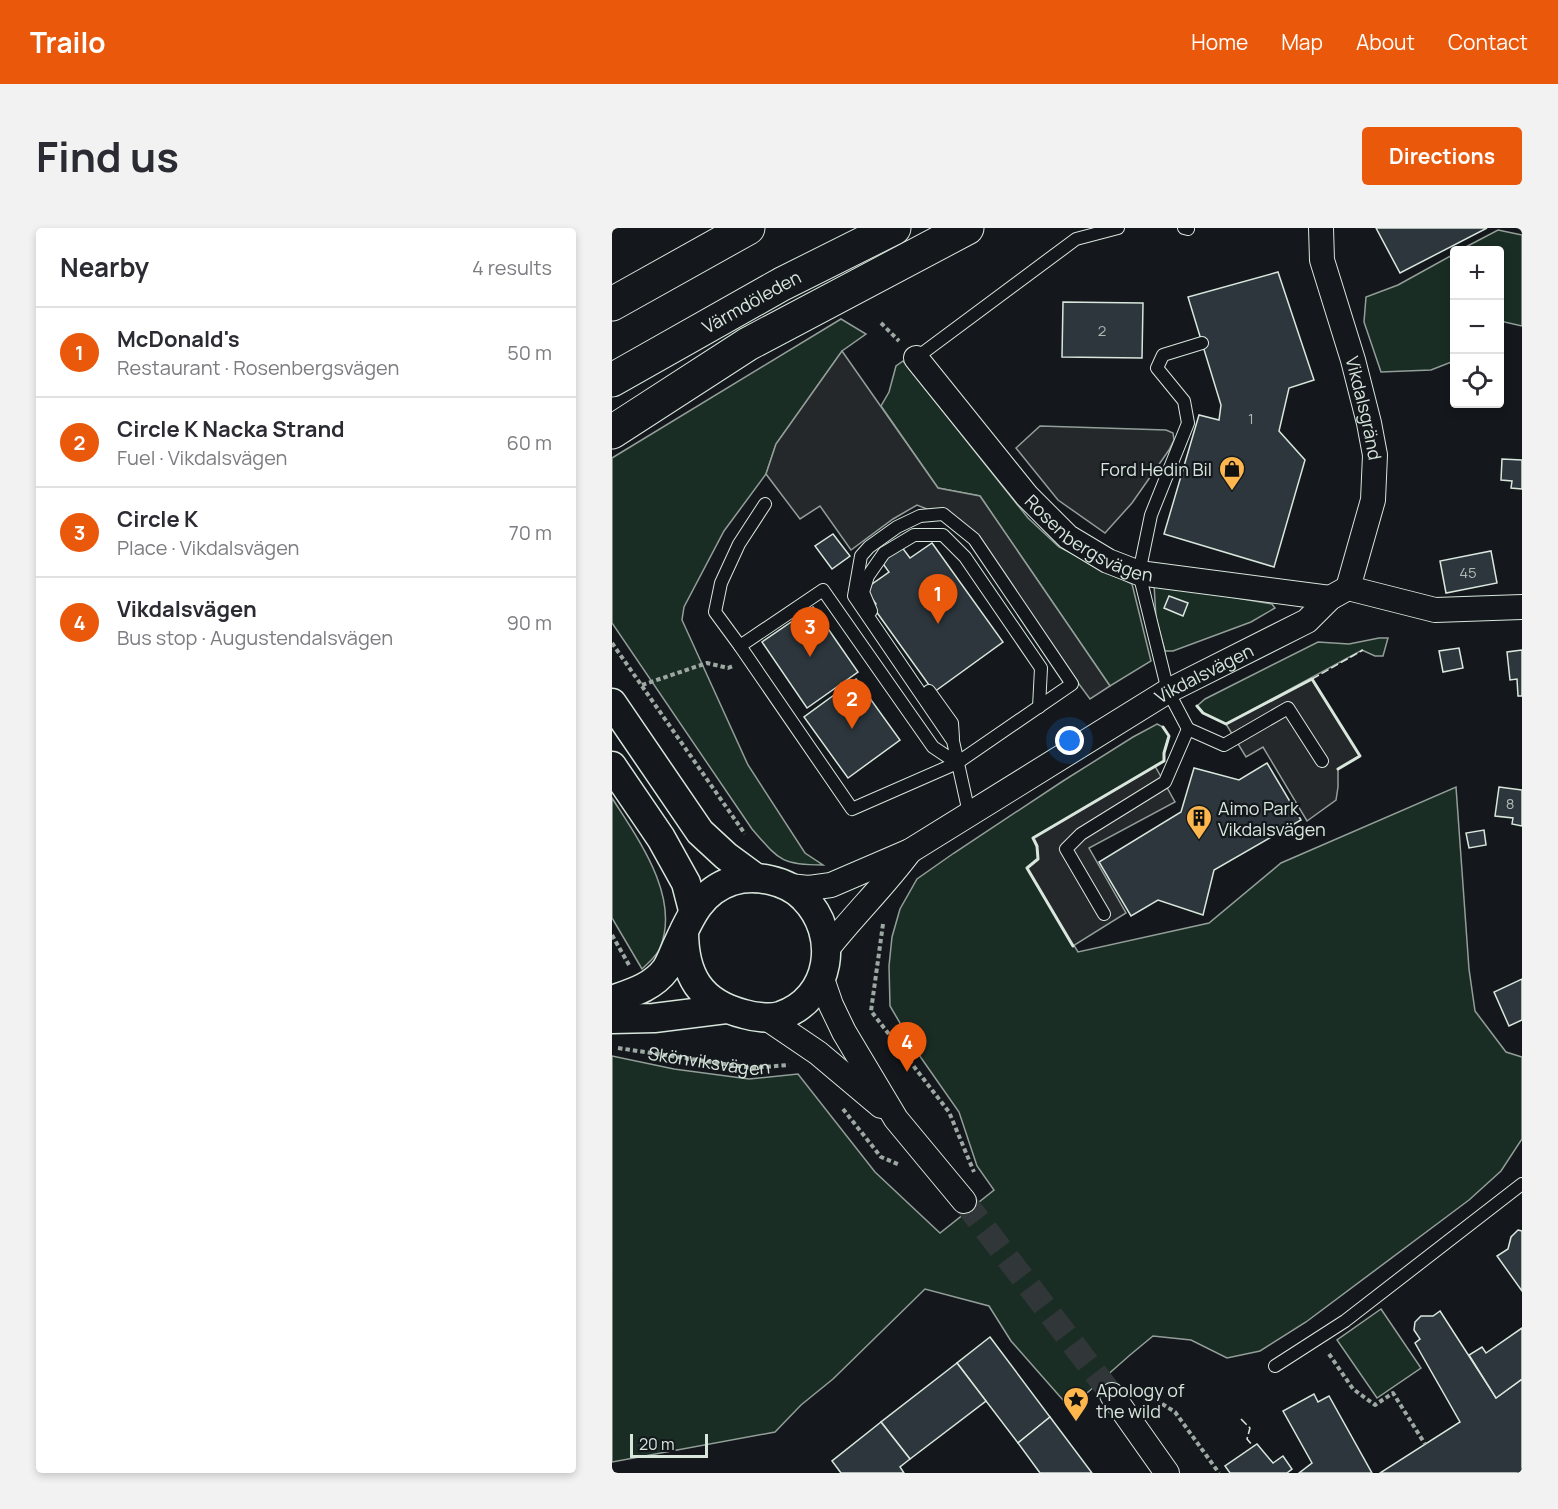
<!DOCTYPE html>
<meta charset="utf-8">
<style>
body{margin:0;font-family:Manrope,sans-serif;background:#f2f2f3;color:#2b2b33}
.controls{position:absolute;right:18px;top:18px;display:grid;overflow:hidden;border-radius:6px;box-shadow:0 3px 9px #0003}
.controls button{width:54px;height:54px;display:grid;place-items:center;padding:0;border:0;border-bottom:2px solid #e1e1e2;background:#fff;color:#2b2b33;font:30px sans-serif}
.scale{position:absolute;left:18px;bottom:15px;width:78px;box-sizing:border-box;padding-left:6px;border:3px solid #d8e6dc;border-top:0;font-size:16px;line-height:21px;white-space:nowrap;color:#d8e6dc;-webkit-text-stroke:4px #14181c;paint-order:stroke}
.you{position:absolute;left:458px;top:513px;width:21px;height:21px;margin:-15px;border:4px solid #fff;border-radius:50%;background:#1a73e8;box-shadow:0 0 0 9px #1a73e833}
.badge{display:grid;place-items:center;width:39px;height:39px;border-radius:50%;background:#ea580c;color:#fff;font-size:20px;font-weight:700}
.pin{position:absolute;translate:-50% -50px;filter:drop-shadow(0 2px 3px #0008)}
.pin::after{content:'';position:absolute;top:32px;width:21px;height:18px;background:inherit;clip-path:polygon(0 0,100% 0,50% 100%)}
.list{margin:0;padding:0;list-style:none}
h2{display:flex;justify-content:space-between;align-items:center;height:78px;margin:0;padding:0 24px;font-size:26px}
h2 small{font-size:20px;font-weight:400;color:#7c7c81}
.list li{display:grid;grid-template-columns:39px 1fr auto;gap:18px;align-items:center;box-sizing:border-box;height:90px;padding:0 24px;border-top:2px solid #e1e1e2}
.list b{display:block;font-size:22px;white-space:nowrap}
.list p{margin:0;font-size:20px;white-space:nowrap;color:#7c7c81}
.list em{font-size:20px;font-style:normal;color:#7c7c81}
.icon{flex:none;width:33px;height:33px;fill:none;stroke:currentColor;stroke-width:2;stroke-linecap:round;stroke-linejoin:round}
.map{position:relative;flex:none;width:910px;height:1245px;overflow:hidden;border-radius:6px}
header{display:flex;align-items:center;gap:36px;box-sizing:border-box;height:84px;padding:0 30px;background:#ea580c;color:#fff}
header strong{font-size:28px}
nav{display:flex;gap:33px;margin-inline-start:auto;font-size:21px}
.intro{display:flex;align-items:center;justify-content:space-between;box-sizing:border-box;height:144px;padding:0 36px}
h1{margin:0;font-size:42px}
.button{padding:15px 27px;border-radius:6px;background:#ea580c;color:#fff;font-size:21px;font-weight:700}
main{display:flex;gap:36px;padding:0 36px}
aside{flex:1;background:#fff;border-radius:6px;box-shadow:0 3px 9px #0003}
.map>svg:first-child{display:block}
.green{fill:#1a2d24;stroke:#939e99;stroke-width:1.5}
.parking{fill:#24282b;stroke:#939e99;stroke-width:1.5}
.building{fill:#2c363c;stroke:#d8e6dc;stroke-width:1.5}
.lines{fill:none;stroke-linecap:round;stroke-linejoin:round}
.minor-tunnel{stroke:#313739;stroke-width:24;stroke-dasharray:24 12;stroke-linecap:butt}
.service-casing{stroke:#d8e6dc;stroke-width:14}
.minor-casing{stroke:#d8e6dc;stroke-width:26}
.tertiary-casing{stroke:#d8e6dc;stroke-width:31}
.motorway-casing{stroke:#d8e6dc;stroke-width:35}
.path{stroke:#9da8a2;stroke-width:4;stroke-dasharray:4.5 3;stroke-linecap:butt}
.service{stroke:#14181c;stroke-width:12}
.minor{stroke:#14181c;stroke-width:24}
.tertiary{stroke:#14181c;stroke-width:28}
.motorway{stroke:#14181c;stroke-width:33}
.fence{stroke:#d8e6dc;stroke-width:1.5;stroke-dasharray:8 3;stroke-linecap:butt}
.wall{stroke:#d8e6dc;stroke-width:3}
.labels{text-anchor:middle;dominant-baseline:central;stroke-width:4.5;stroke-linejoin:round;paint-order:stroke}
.number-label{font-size:15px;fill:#adbab4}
.street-label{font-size:18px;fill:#d8e6dc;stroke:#14181c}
.poi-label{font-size:18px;fill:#d8e6dc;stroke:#14181c;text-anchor:start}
</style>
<header>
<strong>Trailo</strong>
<nav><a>Home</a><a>Map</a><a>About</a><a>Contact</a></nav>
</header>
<div class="intro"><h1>Find us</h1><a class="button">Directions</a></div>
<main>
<aside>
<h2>Nearby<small>4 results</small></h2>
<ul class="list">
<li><span class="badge">1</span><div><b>McDonald's</b><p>Restaurant · Rosenbergsvägen</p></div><em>50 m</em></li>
<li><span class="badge">2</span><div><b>Circle K Nacka Strand</b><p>Fuel · Vikdalsvägen</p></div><em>60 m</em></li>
<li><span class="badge">3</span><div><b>Circle K</b><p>Place · Vikdalsvägen</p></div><em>70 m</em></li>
<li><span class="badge">4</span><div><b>Vikdalsvägen</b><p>Bus stop · Augustendalsvägen</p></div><em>90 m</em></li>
</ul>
</aside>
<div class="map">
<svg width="910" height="1245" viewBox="0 0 910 1245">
<rect width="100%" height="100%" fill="#14181c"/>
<g class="green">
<path d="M886 2 910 7V98L888 93V22H848Z"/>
<path d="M842 26V133L819 142 769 144 752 94 754 69 786 57Z"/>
<path d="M229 91 254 106 230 123 164 216 154 246 112 303 72 379 70 392 136 537 193 625 211 637C169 637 167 632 140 601L0 395V230Z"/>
<path d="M291 133 416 290 447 319 520 356 539 433 498 458 368 268 326 260 269 178 277 164 284 138Z"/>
<path d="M542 356 660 376 663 380 639 394 561 423H553L544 390Z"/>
<path d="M767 410H776L771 428H763L750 422 614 496 591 485 585 478 593 471 706 414 737 416Z"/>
<path d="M545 496 551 499 557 508 552 525V533L421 610 427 625 426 631 415 640 466 724 597 695 669 635 844 559 857 741 863 783 894 824 910 829V911L889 943 857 972 694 1094 648 1123 615 1130 579 1112 541 1108 518 1127 458 1180 399 1113 377 1078 313 1061 221 1151 189 1177 163 1204 0 1234V828L62 841 137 851 186 846 263 944 328 1005 382 962 365 938 347 884 305 824 278 778 277 738 280 709 288 681 305 651 342 625 451 553 521 509Z"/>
<path d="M0 570C26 611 69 669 48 720 45 728 36 735 30 741L0 690Z"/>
<path d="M769 1081 809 1140 765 1170 725 1112Z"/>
</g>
<g class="parking">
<path d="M230 123 326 260 368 268 498 458 478 471 361 312 330 287 305 277 281 291 239 322 208 278 188 291 154 246 164 216Z"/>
<path d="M428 198 554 202 561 205 562 212 557 222 520 275 493 305 446 272 404 220Z"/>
<path d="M700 451 748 528 726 541V559L724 572 695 593 651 519 634 529 614 496Z"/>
<path d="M543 538 563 574 477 620 514 685 461 718 415 640 426 631 425 618 421 610Z"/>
</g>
<g class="building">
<path d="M764 0H875L788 45Z"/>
<path d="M666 44 702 152 677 160 667 203 693 232 662 339 552 306 587 187 607 192 609 177 576 69Z"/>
<path d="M451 74 531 75 530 130 450 129Z"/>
<path d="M890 231 910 232V261L899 260 900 253 889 252Z"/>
<path d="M221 306 238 328 220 341 203 318Z"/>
<path d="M320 315 391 414 322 464 261 379 264 376 253 361 277 344 269 333 289 318 298 330Z"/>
<path d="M879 323 885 355 834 365 828 333Z"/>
<path d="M557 368 576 375 571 388 552 380Z"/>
<path d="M201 379 246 444 195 480 150 414Z"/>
<path d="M847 420 851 440 831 444 827 423Z"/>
<path d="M910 422V468H906L905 451 898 452 895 424Z"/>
<path d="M244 451 288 512 236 550 192 489Z"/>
<path d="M655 535 689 592 602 642 591 687 546 672 519 688 487 634 569 584 582 540 627 552Z"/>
<path d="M887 559 910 562V598L900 596 901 590 883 588Z"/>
<path d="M872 602 874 617 857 620 854 605Z"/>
<path d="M910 751V792L897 798 882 764Z"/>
<path d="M906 1002 910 1003V1063L885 1028 896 1021 899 1009Z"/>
<path d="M828 1083 884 1170 910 1151V1245H768L848 1194 803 1115 808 1111 802 1102 803 1094 809 1088H821Z"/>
<path d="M910 1100V1151L884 1170 857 1127 870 1119 874 1125Z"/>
<path d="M378 1109 438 1189 406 1215 345 1135Z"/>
<path d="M345 1135 374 1173 298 1231 269 1194Z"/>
<path d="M702 1166 706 1174 717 1168 760 1245H687L700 1235 671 1183Z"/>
<path d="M438 1189 480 1245H428L406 1215Z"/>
<path d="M269 1194 298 1231 288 1239 292 1245H229L220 1233Z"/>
<path d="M645 1216 661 1235 671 1228 680 1241 675 1245H618L613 1238Z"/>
</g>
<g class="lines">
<path class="minor-tunnel" d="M352 973 500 1167"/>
<defs>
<g id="service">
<path d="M572 0 576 1"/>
<path d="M304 130 464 11 506 0"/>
<path d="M259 383 251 364 256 348 272 325 302 307H331L353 329 429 440 427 479"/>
<path d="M128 418 103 384 109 355 127 316 153 276"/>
<path d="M317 463 340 495 341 510"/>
<path d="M576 501 556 463 527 345 539 287 576 195 572 173 545 140 551 127 590 115"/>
<path d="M345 535 321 519 211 362 128 418 240 581 345 535 460 456 362 311 331 286 308 288 285 299 257 319 249 328 242 368 341 513 357 585"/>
<path d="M492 686 454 621 469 606 553 554 576 501 612 517 676 480 710 533"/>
<path d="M663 1138 733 1093 910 956"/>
</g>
<g id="minor">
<path id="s2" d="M709 0 710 32 741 132 757 195 763 227 761 272 736 360"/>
<path id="s3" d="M304 130 415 268 456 309 496 333 527 345 718 370"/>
<path id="s4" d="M177 658 197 660 219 657 298 623 556 463 695 393 718 370 736 360 823 382 910 379"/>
<path d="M216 720C242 687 273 657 298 623"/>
<path d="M209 748 219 777 232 804 284 891 352 973"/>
<path d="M153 789 206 825 269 878"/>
<path d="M500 1167 555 1245"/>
</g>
<g id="tertiary">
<path d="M0 475 88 604 114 628 144 650"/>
<path d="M0 538 49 610 74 655 81 682"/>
<path d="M0 772C20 765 41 759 54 741 58 735 61 727 64 720 77 692 87 664 120 653 143 646 175 652 192 670 228 706 220 771 168 788 158 791 142 789 132 786 88 775 72 747 72 703"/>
<path d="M0 791 42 790 114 781"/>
</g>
<g id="motorway">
<path d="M0 76 136 0"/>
<path id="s5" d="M0 152 170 56 282 0"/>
<path d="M0 204 136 116 355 0"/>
</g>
</defs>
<use href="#service" class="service-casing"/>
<use href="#minor" class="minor-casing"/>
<use href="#tertiary" class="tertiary-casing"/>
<use href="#motorway" class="motorway-casing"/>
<g class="path">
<path d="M269 95 287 113"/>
<path d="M0 415 133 606"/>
<path d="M30 457 95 435 116 440 121 438"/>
<path d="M271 696 259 783 337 884 362 944"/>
<path d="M0 707 17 737"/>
<path id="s1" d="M6 820 139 840 177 837"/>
<path d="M231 881 269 929 288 937"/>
<path d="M717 1126 741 1161 763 1177 781 1165 813 1216"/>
<path d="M531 1164 563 1184 607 1245"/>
</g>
<use href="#service" class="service"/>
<use href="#minor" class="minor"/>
<use href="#tertiary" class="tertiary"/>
<use href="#motorway" class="motorway"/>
<g class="fence">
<path d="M700 451 751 422"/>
<path d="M629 1191 638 1200 635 1211 641 1218"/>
</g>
<g class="wall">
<path d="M0 1 2 0"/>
<path d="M585 478 591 485 614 496 700 451 748 528 726 541"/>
<path d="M461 718 415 640 426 631 425 618 421 610 552 533V525L557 508 551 499"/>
</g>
</g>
<defs>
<symbol id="shop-pin" viewBox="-11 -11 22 30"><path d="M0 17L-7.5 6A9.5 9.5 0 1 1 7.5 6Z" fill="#ffb74d" stroke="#14181c"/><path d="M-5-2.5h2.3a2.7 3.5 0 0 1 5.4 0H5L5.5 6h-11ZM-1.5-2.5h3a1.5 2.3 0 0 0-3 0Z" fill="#111"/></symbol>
<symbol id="building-pin" viewBox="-11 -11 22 30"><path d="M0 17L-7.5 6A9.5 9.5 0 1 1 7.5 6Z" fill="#ffb74d" stroke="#14181c"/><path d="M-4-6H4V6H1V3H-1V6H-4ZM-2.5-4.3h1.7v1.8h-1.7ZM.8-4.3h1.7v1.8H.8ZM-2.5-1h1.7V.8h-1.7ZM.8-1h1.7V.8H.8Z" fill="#111"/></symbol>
<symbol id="sight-pin" viewBox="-11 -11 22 30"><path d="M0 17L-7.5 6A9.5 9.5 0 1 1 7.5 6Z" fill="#ffb74d" stroke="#14181c"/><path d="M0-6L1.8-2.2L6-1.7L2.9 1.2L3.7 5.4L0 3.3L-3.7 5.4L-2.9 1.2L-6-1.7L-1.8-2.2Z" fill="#111"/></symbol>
</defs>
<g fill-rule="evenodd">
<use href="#shop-pin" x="605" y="226" width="30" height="40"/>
<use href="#building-pin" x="572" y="575" width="30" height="40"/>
<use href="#sight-pin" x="449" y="1157" width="30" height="40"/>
</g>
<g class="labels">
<g class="number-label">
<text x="490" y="102">2</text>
<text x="639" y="190">1</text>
<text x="856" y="344">45</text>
<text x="898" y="575">8</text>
</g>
<g class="street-label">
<text stroke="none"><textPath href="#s5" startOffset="160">Värmdöleden</textPath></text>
<text stroke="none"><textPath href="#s2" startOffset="186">Vikdalsgränd</textPath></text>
<text stroke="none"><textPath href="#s3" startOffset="254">Rosenbergsvägen</textPath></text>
<text stroke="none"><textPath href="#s4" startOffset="472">Vikdalsvägen</textPath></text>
<text stroke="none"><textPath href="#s1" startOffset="92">Skönviksvägen</textPath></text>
</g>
<g class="poi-label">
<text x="600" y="241" text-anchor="end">Ford Hedin Bil</text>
<text x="606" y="580">Aimo Park<tspan x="606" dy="21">Vikdalsvägen</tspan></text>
<text x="484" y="1162">Apology of<tspan x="484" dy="21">the wild</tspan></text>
</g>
</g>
</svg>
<div class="controls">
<button>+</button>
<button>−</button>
<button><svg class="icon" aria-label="locate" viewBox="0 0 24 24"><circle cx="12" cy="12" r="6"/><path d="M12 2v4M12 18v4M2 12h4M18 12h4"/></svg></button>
</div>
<div class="scale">20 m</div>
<div class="you"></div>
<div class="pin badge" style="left:326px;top:396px">1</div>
<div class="pin badge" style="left:240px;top:501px">2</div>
<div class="pin badge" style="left:198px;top:429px">3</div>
<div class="pin badge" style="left:295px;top:844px">4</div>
</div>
</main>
